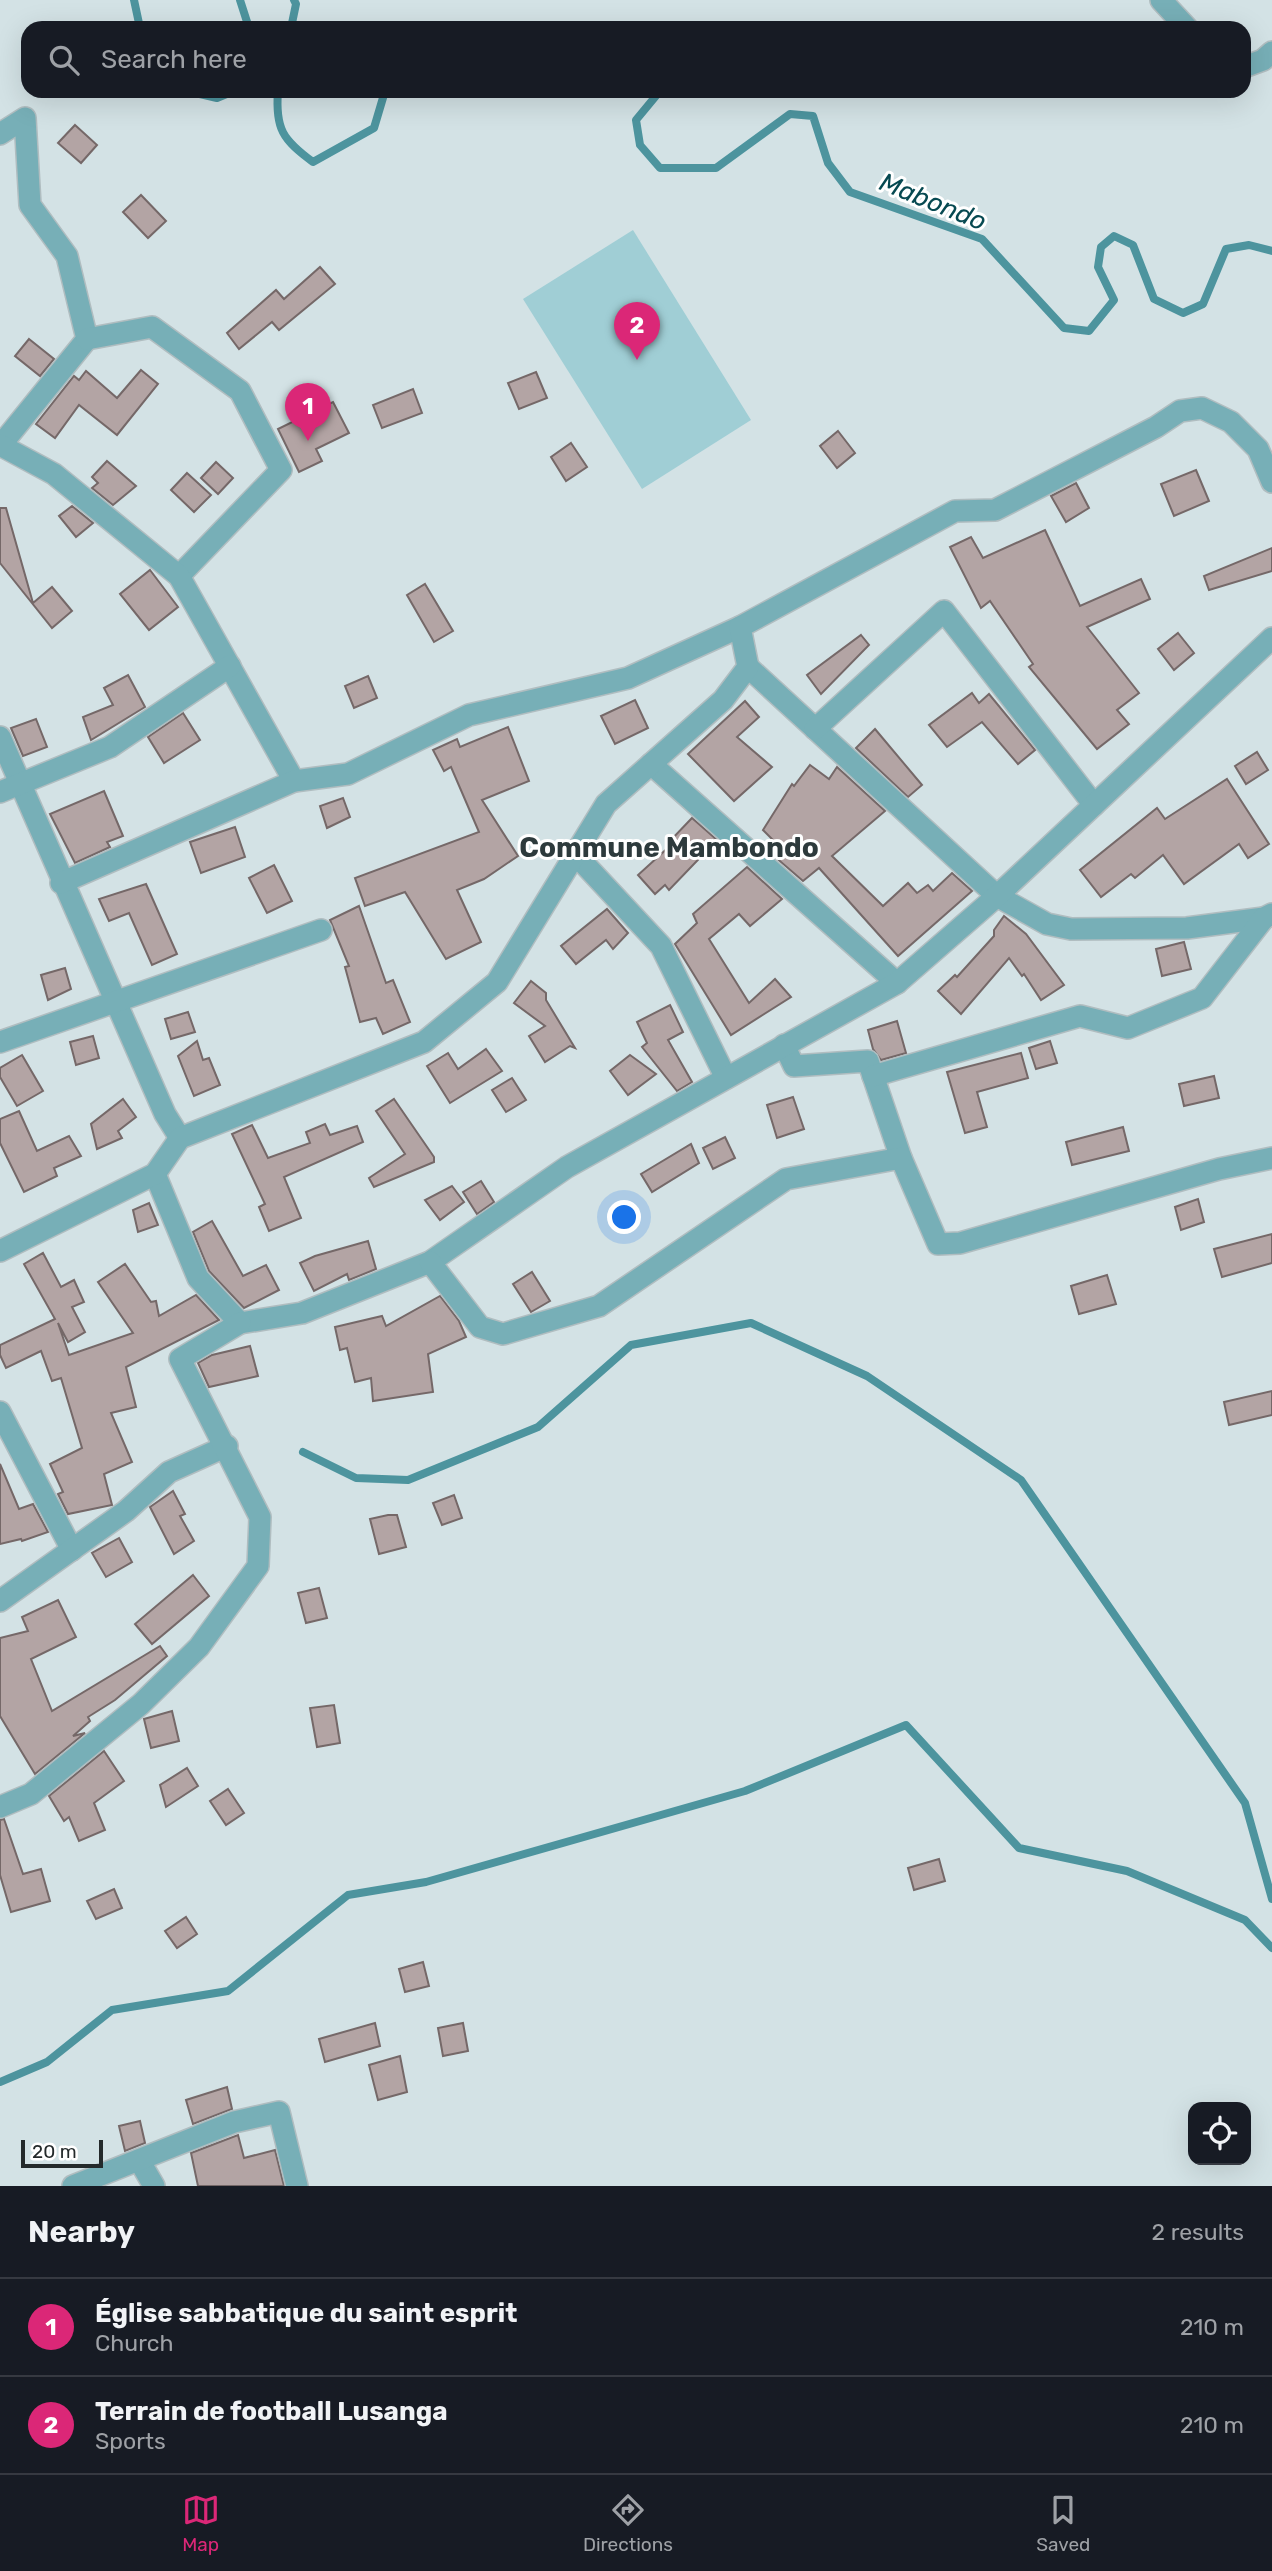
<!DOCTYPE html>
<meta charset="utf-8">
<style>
body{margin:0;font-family:Rubik,sans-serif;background:#242831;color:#f1f3f6}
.controls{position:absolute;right:21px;bottom:21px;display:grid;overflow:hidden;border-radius:14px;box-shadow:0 7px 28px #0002}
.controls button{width:63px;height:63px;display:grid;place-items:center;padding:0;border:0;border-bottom:2px solid #363941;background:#171b24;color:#f1f3f6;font:35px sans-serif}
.scale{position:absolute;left:21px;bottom:18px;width:82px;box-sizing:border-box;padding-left:7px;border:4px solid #242a2b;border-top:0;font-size:19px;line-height:24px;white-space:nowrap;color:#242a2b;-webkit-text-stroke:5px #fff;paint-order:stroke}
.you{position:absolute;left:625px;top:1218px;width:24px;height:24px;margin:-18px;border:5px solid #fff;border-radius:50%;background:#1a73e8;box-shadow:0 0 0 10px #1a73e833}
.badge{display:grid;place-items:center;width:46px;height:46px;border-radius:50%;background:#db2777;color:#fff;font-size:23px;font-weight:700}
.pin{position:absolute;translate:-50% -58px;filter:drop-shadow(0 2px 4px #0008)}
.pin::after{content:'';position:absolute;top:37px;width:24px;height:21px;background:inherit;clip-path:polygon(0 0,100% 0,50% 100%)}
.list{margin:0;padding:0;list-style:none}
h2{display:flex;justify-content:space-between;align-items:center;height:91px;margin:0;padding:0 28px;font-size:30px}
h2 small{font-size:23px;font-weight:400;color:#9ea1a6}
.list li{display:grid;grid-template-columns:46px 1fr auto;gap:21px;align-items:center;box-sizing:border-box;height:98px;padding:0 28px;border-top:2px solid #363941}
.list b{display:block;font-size:26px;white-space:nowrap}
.list p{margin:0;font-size:23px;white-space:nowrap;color:#9ea1a6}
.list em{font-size:23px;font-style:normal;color:#9ea1a6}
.icon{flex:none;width:38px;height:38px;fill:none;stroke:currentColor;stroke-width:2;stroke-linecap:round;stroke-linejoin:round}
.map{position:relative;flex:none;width:1272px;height:2186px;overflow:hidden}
.search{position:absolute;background:#171b24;box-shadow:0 7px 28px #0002;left:21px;right:21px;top:21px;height:77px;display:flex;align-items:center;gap:18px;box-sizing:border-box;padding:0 24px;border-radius:21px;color:#9ea1a6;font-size:26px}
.sheet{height:287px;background:#171b24}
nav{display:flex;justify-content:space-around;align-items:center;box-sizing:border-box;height:98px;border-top:2px solid #363941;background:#171b24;font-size:19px;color:#9ea1a6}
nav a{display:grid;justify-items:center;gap:4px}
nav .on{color:#db2777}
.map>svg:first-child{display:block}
.green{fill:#a0ced5}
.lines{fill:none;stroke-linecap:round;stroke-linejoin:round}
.stream{stroke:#4d949e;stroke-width:8}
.building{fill:#b3a4a4;stroke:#756868;stroke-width:2}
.minor-casing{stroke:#b0bdc0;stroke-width:24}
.minor{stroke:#77afb7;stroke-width:21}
.labels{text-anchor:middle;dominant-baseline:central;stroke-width:6;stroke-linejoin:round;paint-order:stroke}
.water-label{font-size:26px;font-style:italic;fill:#064951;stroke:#fff}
.quarter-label{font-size:28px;font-weight:bold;fill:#2d3a3c;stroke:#fff}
</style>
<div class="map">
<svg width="1272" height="2186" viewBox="0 0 1272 2186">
<rect width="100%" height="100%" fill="#d3e2e5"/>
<path class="green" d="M633 230 751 420 642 489 523 299Z"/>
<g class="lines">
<g class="stream">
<path d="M134 0 140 28"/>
<path d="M240 0 249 28"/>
<path d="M291 28 296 4 294 0"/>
<path d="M187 91 217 98 234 91"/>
<path d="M278 91C275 129 283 140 313 162L374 128 385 91"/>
<path d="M433 91 441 94 450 91"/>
<path d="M660 91 636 120 640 145 660 168H716L790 114 813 116 828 163 850 192 982 239 1064 328 1089 331 1114 300 1098 267 1101 247 1114 236 1133 245 1154 299 1183 313 1203 304 1226 249 1249 245 1272 251"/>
<path d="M303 1452 356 1478 408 1480 538 1427 631 1345 751 1323 867 1376 1021 1480 1245 1803 1272 1899"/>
<path d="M0 2082 47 2062 112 2010 228 1991 348 1895 426 1882 745 1791 906 1725 1019 1848 1127 1871 1245 1920 1272 1948"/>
</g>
</g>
<g class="building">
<path d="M75 125 97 145 81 163 58 143Z"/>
<path d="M141 195 166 221 148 238 123 212Z"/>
<path d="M320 267 335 284 279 330 272 322 239 349 227 333 276 290 284 299Z"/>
<path d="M29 339 54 359 40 376 15 356Z"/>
<path d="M141 370 158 384 117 435 79 405 55 438 36 424 74 376 79 380 86 371 117 398Z"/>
<path d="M536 372 547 398 519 409 508 383Z"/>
<path d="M413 389 422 413 382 428 373 405Z"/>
<path d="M333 402 349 433 316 449 322 461 299 472 278 429Z"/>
<path d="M838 431 855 453 837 468 820 446Z"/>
<path d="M571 443 587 467 566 481 551 457Z"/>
<path d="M107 461 136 486 113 505 92 488 98 483 92 477Z"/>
<path d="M216 462 233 478 218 494 201 478Z"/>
<path d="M1196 470 1209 501 1174 516 1161 484Z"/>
<path d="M187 473 211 495 194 512 171 490Z"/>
<path d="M1076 483 1089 508 1066 522 1051 496Z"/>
<path d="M72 506 93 523 76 537 59 516Z"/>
<path d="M0 508H6L33 603 52 587 72 611 52 628 0 563Z"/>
<path d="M1045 530 1080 606 1141 579 1150 599 1087 627 1139 693 1117 710 1129 724 1097 749 1029 667 1033 664 990 601 981 608 950 547 971 537 983 558Z"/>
<path d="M1272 548V571L1209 590 1204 576Z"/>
<path d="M150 570 178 607 149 630 120 594Z"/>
<path d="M425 584 453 631 434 642 407 595Z"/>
<path d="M1178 633 1194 653 1174 670 1158 649Z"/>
<path d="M861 635 869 645 821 694 807 675Z"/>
<path d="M128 675 145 707 91 740 83 717 113 705 104 688Z"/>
<path d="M368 676 377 698 354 708 345 686Z"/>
<path d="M972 693 979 703 989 694 1035 750 1018 764 982 722 947 747 929 725Z"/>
<path d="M635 700 648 728 615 744 601 716Z"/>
<path d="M745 701 759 717 737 737 772 767 734 801 688 754Z"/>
<path d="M183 713 200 740 164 763 148 737Z"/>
<path d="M36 719 47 747 23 756 11 728Z"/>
<path d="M508 727 529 781 482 800 518 856 484 879 457 890 481 942 446 959 405 892 365 906 355 878 479 832 451 767 444 771 433 750 457 739 460 747Z"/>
<path d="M875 729 922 785 908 797 856 748Z"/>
<path d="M1257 752 1268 770 1246 784 1235 766Z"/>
<path d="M810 765 829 779 837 767 885 811 832 856 883 906 908 883 917 893 928 885 933 891 952 873 972 891 898 956 819 868 803 881 774 856 781 848 763 830 792 784 794 786Z"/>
<path d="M1227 779 1269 844 1248 858 1239 844 1184 884 1163 855 1135 878 1131 874 1101 897 1080 870 1157 808 1165 819Z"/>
<path d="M104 791 123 836 107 842 110 847 75 863 50 814Z"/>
<path d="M343 798 350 817 327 828 320 806Z"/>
<path d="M692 818 717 840 669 890 665 885 655 894 638 875 671 845 668 843Z"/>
<path d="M235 827 245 857 201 873 190 842Z"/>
<path d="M274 865 292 901 267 913 249 878Z"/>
<path d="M747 867 782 899 750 926 739 914 709 939 749 1003 775 979 791 997 731 1035 675 944 697 923 693 914Z"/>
<path d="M146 884 177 954 152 965 129 913 109 921 99 899Z"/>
<path d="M359 906 386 983 393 980 410 1022 383 1034 376 1018 360 1022 345 967 349 966 330 920Z"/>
<path d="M607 909 628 933 613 949 606 940 576 964 561 946Z"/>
<path d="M1004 916 1026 934 1064 985 1041 1000 1024 974 1022 976 1009 958 961 1014 938 991 955 975 957 977 994 936V930Z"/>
<path d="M1184 942 1191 969 1162 976 1156 949Z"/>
<path d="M65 968 71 989 48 1000 41 975Z"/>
<path d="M531 981 546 993V1000L575 1048 570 1046 545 1062 529 1036 545 1026 514 1003Z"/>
<path d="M670 1005 683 1032 668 1040 692 1082 677 1091 642 1047 647 1043 637 1022Z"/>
<path d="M188 1012 195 1032 171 1039 165 1019Z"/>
<path d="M897 1021 906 1053 881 1060 873 1049 868 1030Z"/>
<path d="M93 1036 99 1058 76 1065 70 1042Z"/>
<path d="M197 1041 203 1060 209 1058 220 1085 194 1096 178 1056Z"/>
<path d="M1050 1041 1057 1063 1036 1069 1029 1048Z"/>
<path d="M486 1049 502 1071 450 1103 427 1066 448 1053 458 1069Z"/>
<path d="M1021 1053 1028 1078 977 1092 987 1127 965 1133 947 1072Z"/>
<path d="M22 1055 43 1091 17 1106 0 1077V1068Z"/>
<path d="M630 1055 656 1074 628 1095 610 1071Z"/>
<path d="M1214 1076 1219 1098 1184 1106 1179 1084Z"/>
<path d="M512 1078 526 1100 506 1112 492 1090Z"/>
<path d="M793 1097 804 1129 777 1138 767 1105Z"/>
<path d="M123 1099 136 1117 118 1131 122 1138 97 1149 91 1124Z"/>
<path d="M394 1099 434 1157V1162L374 1187 369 1178 405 1154 376 1111Z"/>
<path d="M19 1111 37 1151 69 1136 81 1156 54 1168 57 1176 24 1192 0 1143V1119Z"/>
<path d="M325 1124 330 1135 357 1126 363 1142 284 1177 301 1218 269 1231 259 1207 265 1204 232 1134 252 1125 268 1158 310 1143 306 1132Z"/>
<path d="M1123 1127 1129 1151 1072 1165 1066 1142Z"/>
<path d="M725 1137 735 1158 713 1169 703 1148Z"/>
<path d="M691 1144 699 1163 652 1192 641 1174Z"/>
<path d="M481 1181 494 1202 477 1214 463 1192Z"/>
<path d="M452 1186 464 1202 440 1220 425 1200Z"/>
<path d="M1198 1199 1204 1222 1181 1230 1175 1207Z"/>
<path d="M149 1203 158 1225 138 1232 133 1210Z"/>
<path d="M212 1221 243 1276 266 1265 279 1290 244 1308 209 1271 193 1232Z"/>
<path d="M1272 1234V1263L1222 1277 1214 1249Z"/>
<path d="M368 1241 376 1269 349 1280 347 1274 314 1291 300 1263 315 1256Z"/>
<path d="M43 1253 61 1287 74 1280 84 1302 72 1307 85 1332 68 1342 58 1323 69 1355 133 1333 98 1282 125 1264 151 1302 156 1301 159 1316 196 1295 219 1320 126 1367 136 1407 111 1413 132 1462 104 1474 112 1505 68 1514 58 1494 63 1492 50 1464 82 1448 61 1378 52 1381 41 1351 6 1368 0 1355V1345L55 1319 24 1264Z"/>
<path d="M532 1272 550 1301 531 1312 513 1284Z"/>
<path d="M1107 1275 1116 1304 1079 1314 1071 1286Z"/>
<path d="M440 1296 459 1321 466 1337 428 1354 433 1392 373 1401 371 1378 355 1382 347 1348 340 1350 335 1327 382 1316 386 1326Z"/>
<path d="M250 1346 258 1376 209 1387 198 1363 212 1355Z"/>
<path d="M1272 1391V1415L1229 1425 1224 1402Z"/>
<path d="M0 1464 19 1509 33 1504 48 1532 22 1541 21 1539 0 1544Z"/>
<path d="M173 1491 185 1514 180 1516 194 1541 174 1554 150 1507Z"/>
<path d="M454 1495 462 1518 442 1525 433 1503Z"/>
<path d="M388 1515H397L406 1547 379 1554 370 1519Z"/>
<path d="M119 1538 132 1562 106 1577 92 1553Z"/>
<path d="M193 1575 209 1596 152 1644 135 1624Z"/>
<path d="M319 1588 327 1618 306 1623 298 1593Z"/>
<path d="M58 1600 76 1637 31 1659 52 1711 160 1646 167 1656 115 1700 88 1717 90 1721 73 1736 85 1733 35 1774 0 1716V1638L28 1631 22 1617Z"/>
<path d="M334 1705 340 1743 317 1747 310 1708Z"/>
<path d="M172 1711 179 1741 151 1748 144 1719Z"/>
<path d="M104 1751 124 1781 94 1803 105 1830 79 1841 69 1817 64 1821 49 1796Z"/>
<path d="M187 1768 198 1786 166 1807 160 1785Z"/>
<path d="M228 1789 244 1813 226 1825 210 1801Z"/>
<path d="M4 1819 23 1874 41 1869 50 1901 11 1912 0 1875V1820Z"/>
<path d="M939 1859 945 1881 914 1890 908 1868Z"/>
<path d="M114 1889 122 1908 96 1919 87 1901Z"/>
<path d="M186 1917 197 1934 177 1948 165 1931Z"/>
<path d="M423 1962 429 1986 405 1992 399 1969Z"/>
<path d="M375 2023 380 2046 325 2062 319 2039Z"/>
<path d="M463 2023 468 2051 443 2056 438 2028Z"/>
<path d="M400 2056 407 2092 378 2100 369 2065Z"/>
<path d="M227 2087 232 2109 193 2124 186 2100Z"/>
<path d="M140 2121 145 2143 125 2151 119 2126Z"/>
<path d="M238 2135 244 2158 275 2150 284 2186H198L191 2153Z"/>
</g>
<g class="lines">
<defs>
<g id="minor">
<path d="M1161 0 1187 28"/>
<path d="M1244 67 1263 60 1272 52"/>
<path d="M0 134 25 118 30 205 67 256 87 339 1 445"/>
<path d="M87 339 152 327 240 391 281 470 179 576"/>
<path d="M0 445 54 474 179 576 294 781"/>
<path d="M748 667 997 896 1047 924 1071 929 1187 928 1264 918 1272 914"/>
<path d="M815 729 944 611 1094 805"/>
<path d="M0 737 165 1114 180 1138"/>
<path d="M651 764 897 983"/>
<path d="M0 792 110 747 230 666"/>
<path d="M575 854 661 946 726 1078"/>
<path d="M61 883 294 781 348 774 469 715 628 678 740 627"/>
<path d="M0 1042 321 930"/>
<path d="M784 1045 794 1066 868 1061 901 1158"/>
<path d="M873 1076 1080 1016 1128 1028 1202 998 1264 918"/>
<path d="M155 1174 198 1278 240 1323 302 1313 430 1262 567 1167 897 983 997 896 1272 638"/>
<path d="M0 1251 155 1174 180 1138 424 1042 497 982 606 804 723 700 748 667 740 627 955 511 995 510 1156 427 1180 411 1202 408 1231 422 1258 449 1272 482"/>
<path d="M430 1262 480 1327 503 1334 599 1306 786 1179 901 1158 938 1244 960 1243 1219 1169 1272 1158"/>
<path d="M0 1412 72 1550"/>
<path d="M0 1601 126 1511 169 1472 227 1446"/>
<path d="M0 1807 31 1794 141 1704 199 1647 258 1566 260 1517 180 1359 240 1323"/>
<path d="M139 2160 154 2186"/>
<path d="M73 2186 234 2122 279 2112 297 2186"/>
</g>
</defs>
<use href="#minor" class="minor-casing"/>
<use href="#minor" class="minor"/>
</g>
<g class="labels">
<g class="water-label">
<text transform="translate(933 202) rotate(22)">Mabondo</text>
</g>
<g class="quarter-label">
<text x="669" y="847">Commune Mambondo</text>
</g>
</g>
</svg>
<div class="controls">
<button><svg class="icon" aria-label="locate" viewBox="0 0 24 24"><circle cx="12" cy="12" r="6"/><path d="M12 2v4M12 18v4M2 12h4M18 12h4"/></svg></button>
</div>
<div class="scale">20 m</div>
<div class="you"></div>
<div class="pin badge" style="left:308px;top:441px">1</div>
<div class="pin badge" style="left:637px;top:360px">2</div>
<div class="search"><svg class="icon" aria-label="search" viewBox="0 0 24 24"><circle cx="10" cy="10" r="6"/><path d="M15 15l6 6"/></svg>Search here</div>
</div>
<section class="sheet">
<h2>Nearby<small>2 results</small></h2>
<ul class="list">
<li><span class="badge">1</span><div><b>Église sabbatique du saint esprit</b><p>Church</p></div><em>210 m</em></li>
<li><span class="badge">2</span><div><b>Terrain de football Lusanga</b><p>Sports</p></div><em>210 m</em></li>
</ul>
</section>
<nav>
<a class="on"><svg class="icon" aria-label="map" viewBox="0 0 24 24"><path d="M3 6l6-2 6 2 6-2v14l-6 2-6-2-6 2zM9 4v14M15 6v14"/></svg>Map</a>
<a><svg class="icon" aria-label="directions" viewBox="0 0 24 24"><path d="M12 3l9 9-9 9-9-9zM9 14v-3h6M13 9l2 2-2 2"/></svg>Directions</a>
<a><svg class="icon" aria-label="saved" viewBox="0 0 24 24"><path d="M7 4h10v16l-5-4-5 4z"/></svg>Saved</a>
</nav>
